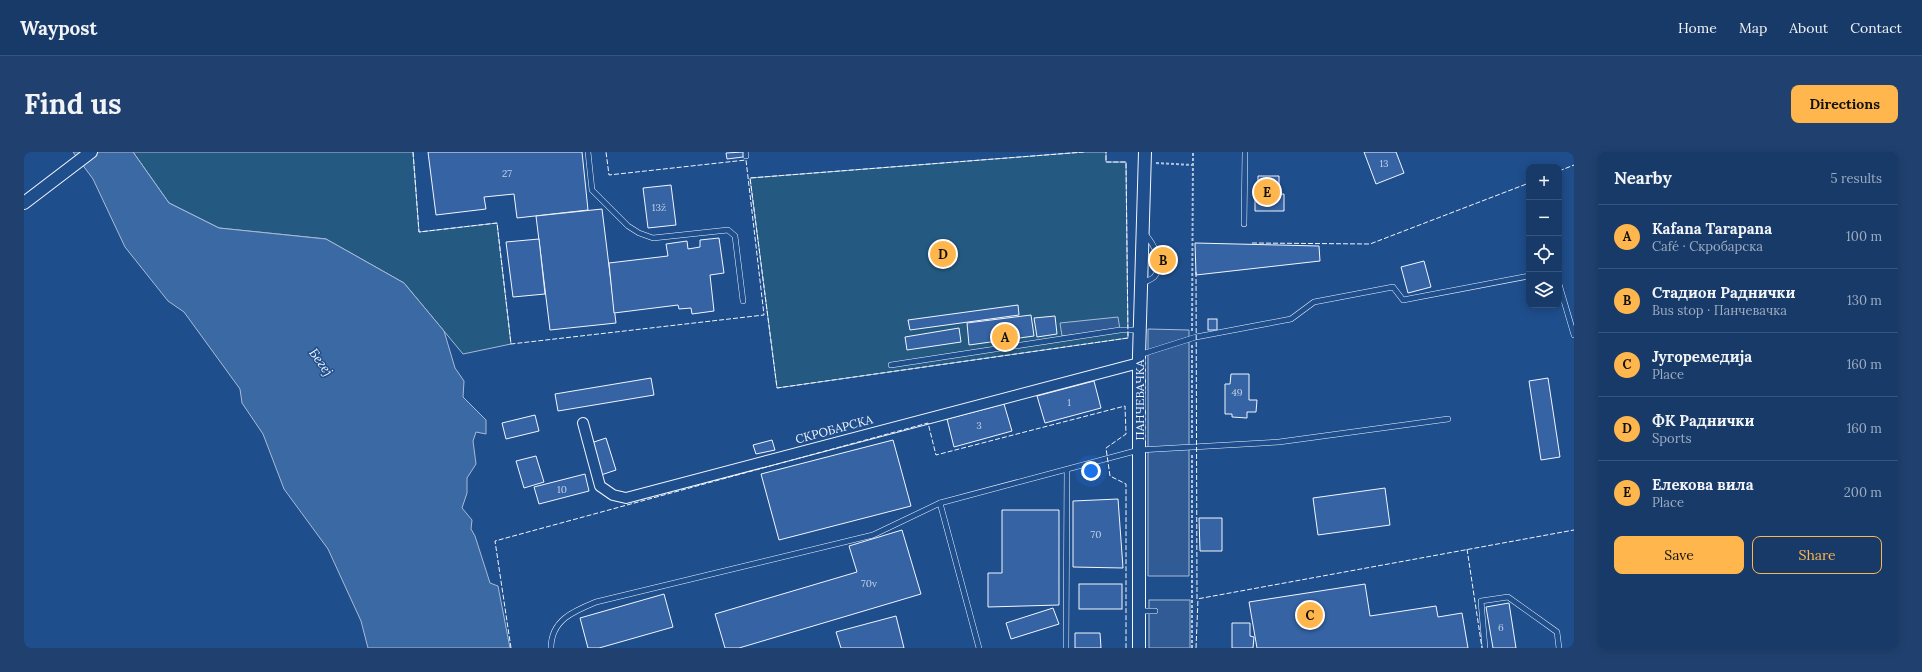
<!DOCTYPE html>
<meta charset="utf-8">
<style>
body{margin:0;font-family:Lora,serif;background:#20416f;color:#f1f3f6}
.controls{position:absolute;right:12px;top:12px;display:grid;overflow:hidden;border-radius:8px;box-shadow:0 2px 10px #0003}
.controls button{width:36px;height:36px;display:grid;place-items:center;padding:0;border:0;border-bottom:1px solid #36547d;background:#173a69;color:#f1f3f6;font:20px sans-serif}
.you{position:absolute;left:1067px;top:319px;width:14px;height:14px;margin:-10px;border:3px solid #fff;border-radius:50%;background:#1a73e8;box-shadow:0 0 0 6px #1a73e833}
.badge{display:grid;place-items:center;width:26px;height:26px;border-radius:50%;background:#ffb74d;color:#111;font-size:13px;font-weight:700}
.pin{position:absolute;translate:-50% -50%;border:2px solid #fff;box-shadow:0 1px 4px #0006}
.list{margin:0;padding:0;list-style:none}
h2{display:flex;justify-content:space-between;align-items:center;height:52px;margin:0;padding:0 16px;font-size:17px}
h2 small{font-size:13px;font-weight:400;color:#9eadc0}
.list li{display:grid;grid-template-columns:26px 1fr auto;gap:12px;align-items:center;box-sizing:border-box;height:64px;padding:0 16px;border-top:1px solid #36547d}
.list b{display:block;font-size:15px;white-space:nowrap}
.list p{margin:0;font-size:13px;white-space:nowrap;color:#9eadc0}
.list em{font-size:13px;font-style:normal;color:#9eadc0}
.actions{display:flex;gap:8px;padding:12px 16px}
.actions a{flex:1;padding:9px 0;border:1px solid #ffb74d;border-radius:8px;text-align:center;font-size:14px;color:#ffb74d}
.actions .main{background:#ffb74d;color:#111}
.icon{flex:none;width:22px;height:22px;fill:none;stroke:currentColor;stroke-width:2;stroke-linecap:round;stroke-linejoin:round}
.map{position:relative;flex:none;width:1550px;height:496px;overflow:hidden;border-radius:8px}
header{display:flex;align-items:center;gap:24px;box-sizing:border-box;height:56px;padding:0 20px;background:#173a69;border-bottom:1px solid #36547d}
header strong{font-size:19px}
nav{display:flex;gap:22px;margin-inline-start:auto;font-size:14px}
.intro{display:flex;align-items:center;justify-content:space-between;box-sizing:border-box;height:96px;padding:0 24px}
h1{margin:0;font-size:28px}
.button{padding:10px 18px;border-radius:8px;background:#ffb74d;color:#111;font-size:14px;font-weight:700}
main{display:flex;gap:24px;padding:0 24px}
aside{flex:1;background:#173a69;border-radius:8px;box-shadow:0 2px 10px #0003}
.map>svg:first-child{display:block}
.green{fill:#245a82;stroke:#a8bbd7}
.parking{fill:#305b95;stroke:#a8bbd7}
.water{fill:#3b69a3;stroke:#a8bbd7}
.building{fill:#3563a3;stroke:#f2f6ff}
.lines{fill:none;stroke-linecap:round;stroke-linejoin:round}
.service-casing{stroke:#f2f6ff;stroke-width:6}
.minor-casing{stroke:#f2f6ff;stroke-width:12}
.tertiary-casing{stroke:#f2f6ff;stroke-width:14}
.path{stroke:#b3c4dc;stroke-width:2;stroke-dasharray:3 2;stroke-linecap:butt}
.service{stroke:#1f4e8c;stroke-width:5}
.minor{stroke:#1f4e8c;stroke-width:10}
.tertiary{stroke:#1f4e8c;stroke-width:12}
.fence{stroke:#f2f6ff;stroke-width:1;stroke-dasharray:5 2;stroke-linecap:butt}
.labels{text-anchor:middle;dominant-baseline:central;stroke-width:3;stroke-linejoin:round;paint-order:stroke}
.number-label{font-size:10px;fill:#c3d1e8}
.street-label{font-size:12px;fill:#f2f6ff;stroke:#1f4e8c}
.water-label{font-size:13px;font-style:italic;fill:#f2f6ff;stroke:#1f4e8c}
</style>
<header>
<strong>Waypost</strong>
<nav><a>Home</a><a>Map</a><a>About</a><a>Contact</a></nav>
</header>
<div class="intro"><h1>Find us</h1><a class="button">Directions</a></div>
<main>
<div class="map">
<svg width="1550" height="496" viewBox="0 0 1550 496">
<rect width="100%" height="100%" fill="#1f4e8c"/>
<g class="green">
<path d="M109 0H389L395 80 473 71 487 192 439 202 380 131 302 87 195 76 145 51Z"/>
<path d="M1060 0H1082V10H1102L1104 186 753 236 726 26Z"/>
</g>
<g class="parking">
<path d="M1094 165 1096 178 1038 184 1036 171Z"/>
<path d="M1124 177 1165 178V424H1124Z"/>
<rect x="1125" y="448" width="41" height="48"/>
</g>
<path class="water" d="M49 0H109L145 51 195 76 302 87 380 131 420 179 431 216 440 229 439 245 462 268V282L452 280 449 289 452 312 443 326V341L438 356 448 368 447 377 451 384 466 431 474 434 486 496H344L337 469 304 397 260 337 239 282 218 251 216 237 160 160 144 149 101 95 69 27Z"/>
<g class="building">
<path d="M404 0H558L564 58 493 66 490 42 460 45 462 57 412 63Z"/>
<path d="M719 0V5L703 7 702 1Z"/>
<path d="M1340 0H1372L1380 21 1352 32Z"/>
<path d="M1234 24H1255V42H1260V59H1231V38H1234Z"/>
<path d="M647 33 652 73 624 76 619 36Z"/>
<path d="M578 57 592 171 526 178 512 64Z"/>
<path d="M695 86 700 121 686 123 690 159 668 162 667 156 655 157 654 153 590 161 585 111 644 104 642 92 663 89 664 97 676 95V88Z"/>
<path d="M515 87 521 142 489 145 482 90Z"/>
<path d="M1171 91 1295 94 1296 109 1172 123Z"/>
<path d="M1400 109 1407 135 1384 141 1377 115Z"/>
<path d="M994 153 995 163 886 178 884 168Z"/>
<path d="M1007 163 1010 184 945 193 943 171Z"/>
<path d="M1031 164 1033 182 1013 185 1010 166Z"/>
<rect x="1184" y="167" width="9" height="11"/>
<path d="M935 176 937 190 883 198 881 185Z"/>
<path d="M1207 222H1225V248H1233L1232 260H1223V266L1208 265V262H1201V232H1206Z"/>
<path d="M627 226 630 243 534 259 531 242Z"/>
<path d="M1524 226 1536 305 1517 308 1505 229Z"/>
<path d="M1070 229 1077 256 1021 271 1013 244Z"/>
<path d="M980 252 988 279 930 295 923 267Z"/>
<path d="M511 263 515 279 482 287 478 271Z"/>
<path d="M582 286 592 318 577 323 567 291Z"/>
<path d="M748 288 751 298 732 302 729 293Z"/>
<path d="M869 288 887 354 755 388 737 322Z"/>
<path d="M512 304 520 330 500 336 492 309Z"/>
<path d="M561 322 565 339 515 352 510 335Z"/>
<path d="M1361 336 1366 373 1294 383 1289 346Z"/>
<path d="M1094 347 1099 416 1049 415V349Z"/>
<path d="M978 358H1035V453L964 455V421H978Z"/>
<path d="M1175 366H1198V399H1176Z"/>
<path d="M878 378 897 442 715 496H701L691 462 833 420 825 394Z"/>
<rect x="1055" y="432" width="43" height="25"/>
<path d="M1341 432 1346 464 1412 454 1414 465 1438 461 1444 496H1233L1225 450Z"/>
<path d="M640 442 649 475 575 496H564L556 466Z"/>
<path d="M1485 451 1492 496H1469L1462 455Z"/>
<path d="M1029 456 1035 472 987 487 982 471Z"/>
<path d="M872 464 880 496H817L812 480Z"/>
<path d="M1208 471H1226V484L1230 485 1229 496H1208Z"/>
<path d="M1051 481H1076L1077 496H1051Z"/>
</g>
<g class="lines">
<defs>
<g id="service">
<path d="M564 0 568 38 604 74 615 81 629 86 704 78 711 84 719 149"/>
<path d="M722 0V4"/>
<path d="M1220 72 1221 0"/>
<path d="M1119 131C1122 129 1127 128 1130 125 1141 113 1130 92 1121 82"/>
<path d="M1535 132 1550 183"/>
<path d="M1115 203 1172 185 1267 167 1290 150 1369 135 1379 148 1505 124"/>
<path d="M867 213 1096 178H1115"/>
<path d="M916 351 955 496"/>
<path d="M1115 459H1131"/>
<path d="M527 496C527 468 550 459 572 450L849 383 916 351 1115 298 1255 290 1424 267"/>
<path d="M1042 496 1043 318"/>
<path d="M1461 496 1457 449 1484 445 1533 480 1535 496"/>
</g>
<path id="minor" d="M559 271 576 334 589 343 602 346 1115 211"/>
<g id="tertiary">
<path d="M0 51 67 0"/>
<path d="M1115 496V203L1121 0"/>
</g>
</defs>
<use href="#service" class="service-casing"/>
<use href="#minor" class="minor-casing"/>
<use href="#tertiary" class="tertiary-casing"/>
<g class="path">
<path d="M1132 11 1168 13"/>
<path d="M1168 179 1169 0"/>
<path d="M1168 193V287"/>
<path d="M1168 303V496"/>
</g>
<use href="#service" class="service"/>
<use href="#minor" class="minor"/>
<use href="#tertiary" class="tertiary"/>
<g class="fence">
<path d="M389 0 395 80 473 71 487 192 740 163 722 8 585 23 582 0"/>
<path d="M1060 0 726 26 753 236 1104 186 1102 10H1082V0"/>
<path d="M1535 19 1550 13"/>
<path d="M1228 91 1346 92 1505 31"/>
<path d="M1172 120 1173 447 1550 378"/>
<path d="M1443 397 1458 496"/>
<path d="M487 496 471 389 904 271 912 303 1101 254 1102 282 1082 296 1086 324 1102 332V496"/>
<path d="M1172 496 1174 447"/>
</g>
</g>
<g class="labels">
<g class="number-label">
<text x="1360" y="11">13</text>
<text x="483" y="21">27</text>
<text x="635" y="55">13ž</text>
<text x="1213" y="240">49</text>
<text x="1045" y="250">1</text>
<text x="955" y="273">3</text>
<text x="538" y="337">10</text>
<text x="1072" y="382">70</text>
<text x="845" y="431">70v</text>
<text x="1477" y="475">6</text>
</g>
<g class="street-label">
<text transform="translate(1115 248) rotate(-90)">ПАНЧЕВАЧКА</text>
<text transform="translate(810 277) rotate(-15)">СКРОБАРСКА</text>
</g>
<g class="water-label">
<text transform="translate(297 210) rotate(54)">Бегеј</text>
</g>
</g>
</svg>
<div class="controls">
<button>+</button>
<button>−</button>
<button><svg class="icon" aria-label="locate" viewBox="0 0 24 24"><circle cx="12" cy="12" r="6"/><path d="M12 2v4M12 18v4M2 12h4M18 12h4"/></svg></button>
<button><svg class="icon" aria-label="layers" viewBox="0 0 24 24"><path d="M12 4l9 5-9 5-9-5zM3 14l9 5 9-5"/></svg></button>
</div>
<div class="you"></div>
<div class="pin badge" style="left:981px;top:185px">A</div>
<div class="pin badge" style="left:1139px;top:108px">B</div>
<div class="pin badge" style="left:1286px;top:463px">C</div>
<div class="pin badge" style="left:919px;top:102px">D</div>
<div class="pin badge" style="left:1243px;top:40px">E</div>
</div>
<aside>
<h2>Nearby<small>5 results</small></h2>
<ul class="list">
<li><span class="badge">A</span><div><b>Kafana Tarapana</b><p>Café · Скробарска</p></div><em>100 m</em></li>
<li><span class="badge">B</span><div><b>Стадион Раднички</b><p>Bus stop · Панчевачка</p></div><em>130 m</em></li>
<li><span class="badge">C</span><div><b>Југоремедија</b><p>Place</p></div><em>160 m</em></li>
<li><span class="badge">D</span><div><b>ФК Раднички</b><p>Sports</p></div><em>160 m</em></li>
<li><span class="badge">E</span><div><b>Елекова вила</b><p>Place</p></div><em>200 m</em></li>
</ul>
<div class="actions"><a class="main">Save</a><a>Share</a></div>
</aside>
</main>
